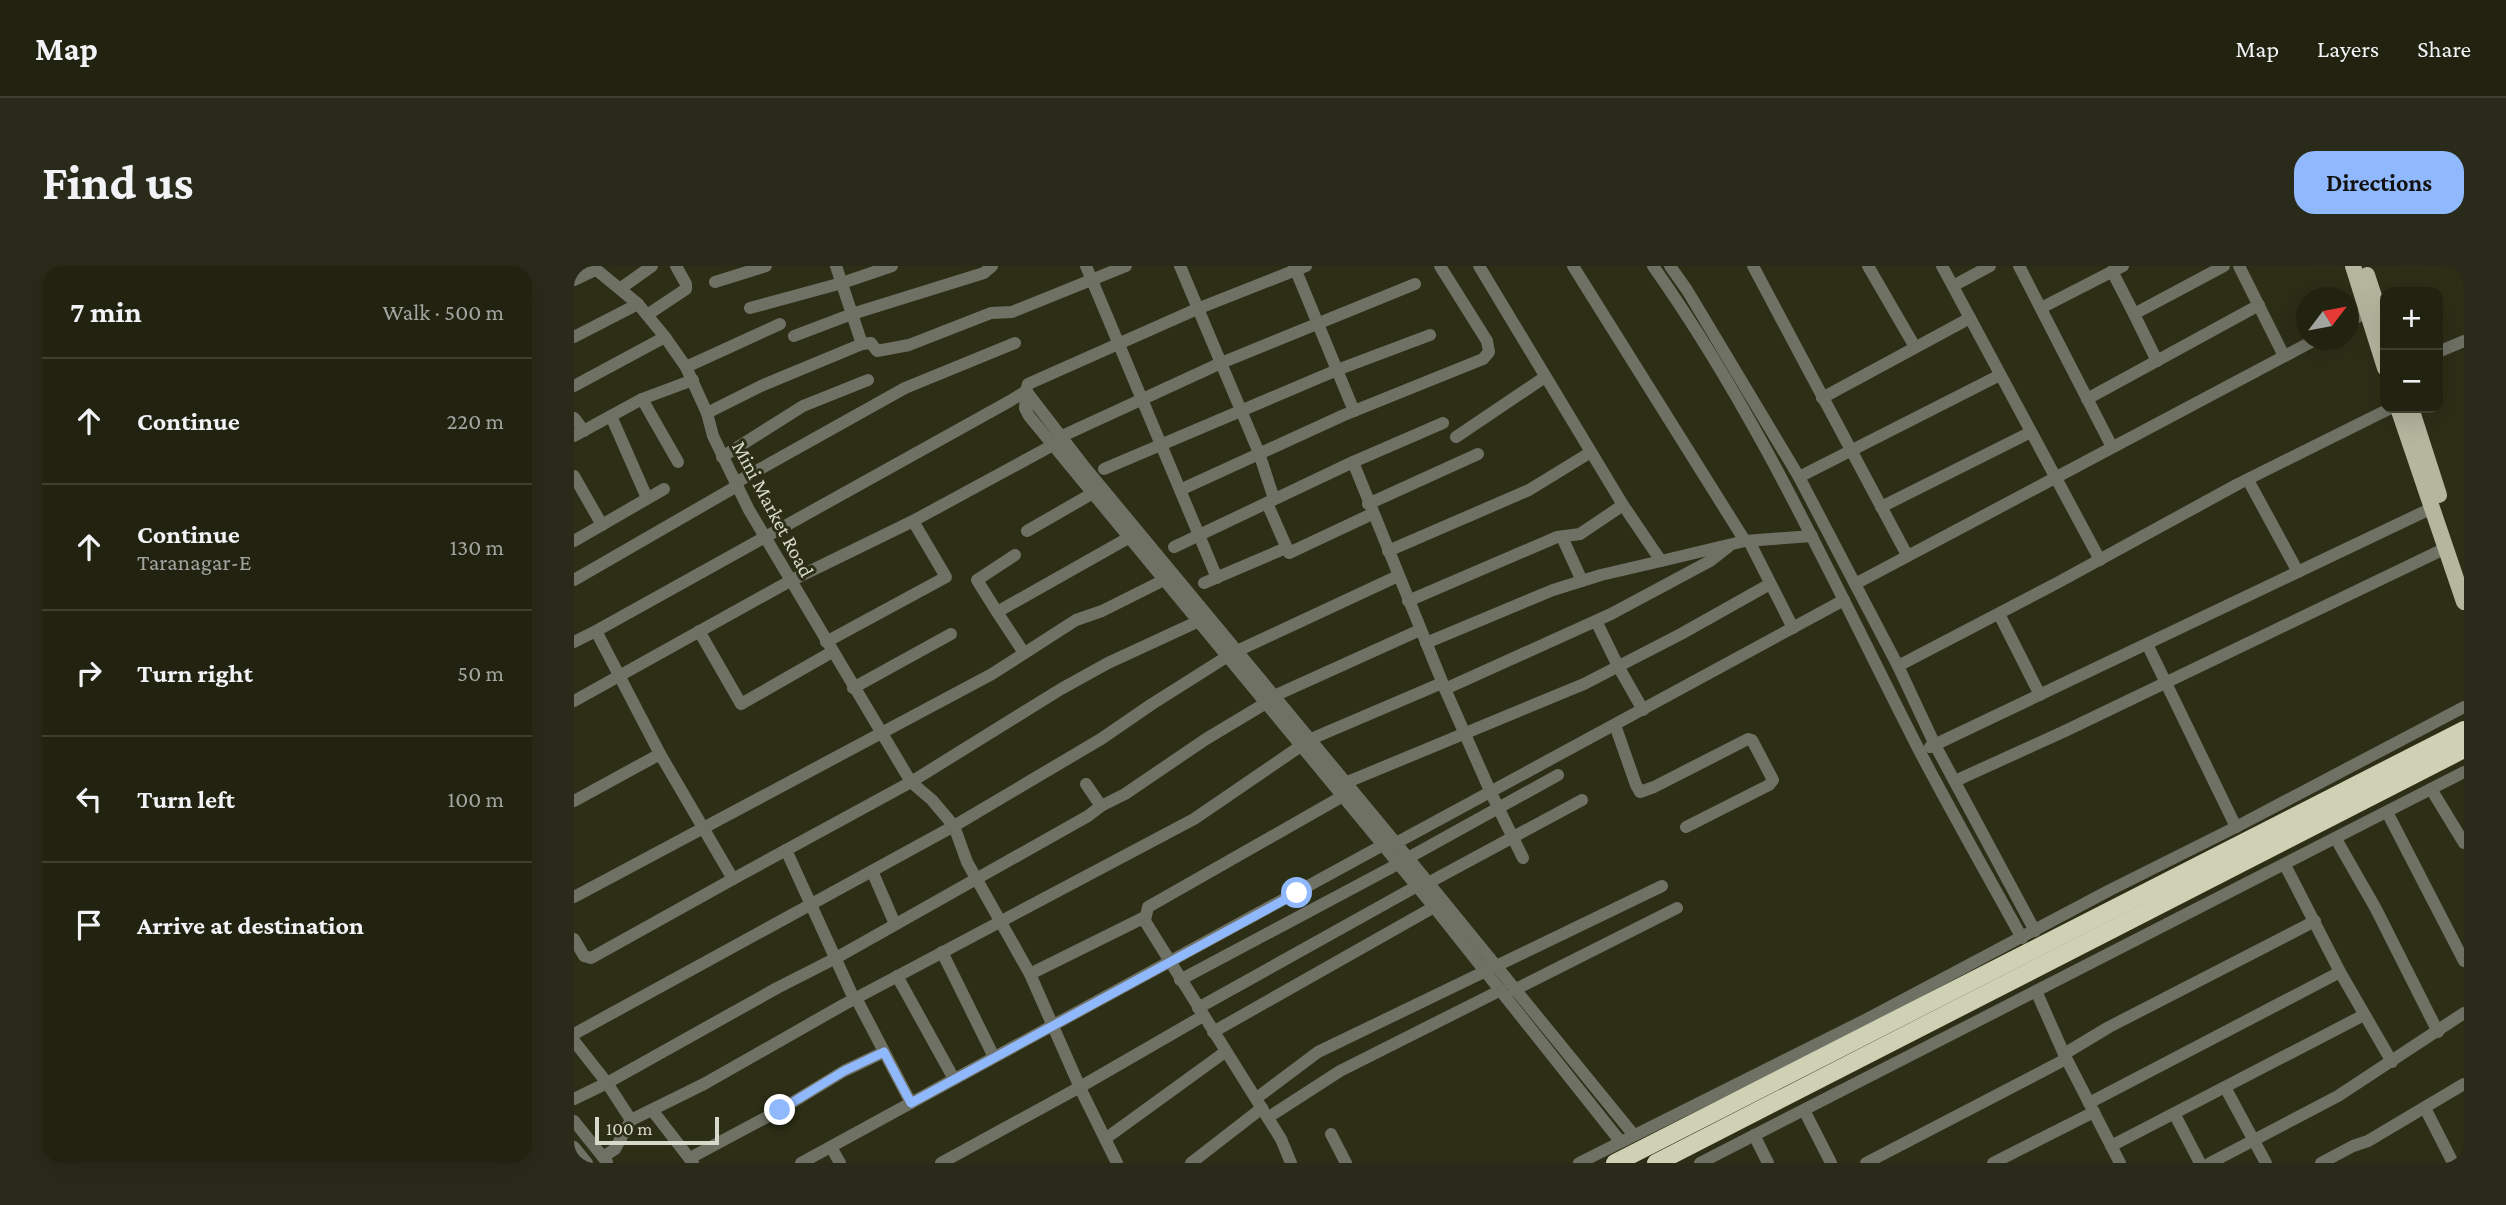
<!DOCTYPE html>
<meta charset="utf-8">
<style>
body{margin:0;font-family:"Crimson Pro",serif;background:#292a19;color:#f1f3f6}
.controls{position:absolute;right:21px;top:21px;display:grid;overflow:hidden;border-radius:14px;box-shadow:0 7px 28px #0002}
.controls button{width:63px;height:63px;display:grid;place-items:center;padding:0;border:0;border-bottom:2px solid #3e3f30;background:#212210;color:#f1f3f6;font:35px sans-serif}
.compass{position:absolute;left:1722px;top:21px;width:63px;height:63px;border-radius:50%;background:#212210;box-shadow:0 7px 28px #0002;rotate:58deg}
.scale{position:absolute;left:21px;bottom:18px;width:124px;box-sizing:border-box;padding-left:7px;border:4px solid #d7d9ca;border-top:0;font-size:19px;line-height:24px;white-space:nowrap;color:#d7d9ca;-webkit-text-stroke:5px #2c2e16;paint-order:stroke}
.stop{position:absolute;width:21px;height:21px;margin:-16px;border:5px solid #90b8fd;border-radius:50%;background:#fff}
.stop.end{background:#90b8fd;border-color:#fff;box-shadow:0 2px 7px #0008}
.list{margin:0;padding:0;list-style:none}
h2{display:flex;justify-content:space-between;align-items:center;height:91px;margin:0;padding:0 28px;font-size:30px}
h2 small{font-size:23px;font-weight:400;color:#a2a49f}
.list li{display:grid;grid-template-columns:46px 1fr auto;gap:21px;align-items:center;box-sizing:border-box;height:126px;padding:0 28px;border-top:2px solid #3e3f30}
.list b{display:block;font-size:26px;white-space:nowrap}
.list p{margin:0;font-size:23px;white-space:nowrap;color:#a2a49f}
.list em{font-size:23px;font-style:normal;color:#a2a49f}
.icon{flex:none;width:38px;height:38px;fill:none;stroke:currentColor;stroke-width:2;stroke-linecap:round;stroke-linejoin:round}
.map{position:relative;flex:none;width:1890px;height:897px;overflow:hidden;border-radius:21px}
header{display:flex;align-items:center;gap:42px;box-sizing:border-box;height:98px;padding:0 35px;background:#212210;border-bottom:2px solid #3e3f30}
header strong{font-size:33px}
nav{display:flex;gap:38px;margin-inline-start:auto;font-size:24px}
.intro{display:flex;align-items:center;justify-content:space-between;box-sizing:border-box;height:168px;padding:0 42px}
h1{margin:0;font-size:49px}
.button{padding:18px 32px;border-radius:21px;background:#90b8fd;color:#111;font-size:24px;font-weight:700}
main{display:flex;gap:42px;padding:0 42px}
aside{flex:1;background:#212210;border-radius:21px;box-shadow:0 7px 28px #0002}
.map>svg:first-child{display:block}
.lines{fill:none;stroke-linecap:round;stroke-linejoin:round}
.minor{stroke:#707165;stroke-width:12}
.major{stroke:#b4b69e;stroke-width:16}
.highway{stroke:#cfd1b5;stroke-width:18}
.route{stroke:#90b8fd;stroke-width:9}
.labels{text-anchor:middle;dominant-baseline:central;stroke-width:6;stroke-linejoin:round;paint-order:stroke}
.street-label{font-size:21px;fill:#d7d9ca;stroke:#2c2e16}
</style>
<header>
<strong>Map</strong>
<nav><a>Map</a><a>Layers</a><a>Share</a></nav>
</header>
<div class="intro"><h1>Find us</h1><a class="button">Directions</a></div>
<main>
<aside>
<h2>7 min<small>Walk · 500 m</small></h2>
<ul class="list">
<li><svg class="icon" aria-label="ahead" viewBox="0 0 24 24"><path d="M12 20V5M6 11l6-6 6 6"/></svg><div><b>Continue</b></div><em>220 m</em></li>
<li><svg class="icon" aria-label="ahead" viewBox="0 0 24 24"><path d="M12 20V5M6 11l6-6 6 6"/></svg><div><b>Continue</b><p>Taranagar-E</p></div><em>130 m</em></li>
<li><svg class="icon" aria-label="right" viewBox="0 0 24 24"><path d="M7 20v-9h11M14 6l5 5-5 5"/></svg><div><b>Turn right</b></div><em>50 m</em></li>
<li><svg class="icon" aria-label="left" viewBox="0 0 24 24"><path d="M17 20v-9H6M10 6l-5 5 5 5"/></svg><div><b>Turn left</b></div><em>100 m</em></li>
<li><svg class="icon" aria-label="arrive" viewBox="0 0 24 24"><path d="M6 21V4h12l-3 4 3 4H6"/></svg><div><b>Arrive at destination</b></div></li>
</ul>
</aside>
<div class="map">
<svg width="1890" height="897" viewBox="0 0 1890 897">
<rect width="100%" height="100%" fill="#2c2e16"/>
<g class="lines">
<g class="minor">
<path d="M18 0 64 38 91 71 112 101 133 147 139 170 175 244 337 516 358 534 380 560 393 596 456 708 508 826 543 897"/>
<path d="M262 0 288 78"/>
<path d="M512 0 643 312"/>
<path d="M606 0 685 187 700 233"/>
<path d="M720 0 780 145"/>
<path d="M905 0 1049 239 1087 295 1171 275"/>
<path d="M999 0 1171 275 1238 270"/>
<path d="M1079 0C1186 151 1262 322 1346 486 1379 549 1414 610 1448 672"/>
<path d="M1096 0 1113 24 1225 211 1324 400 1361 479 1461 665"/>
<path d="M1179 0 1333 289"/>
<path d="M1294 0 1341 81"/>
<path d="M1368 0 1526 294"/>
<path d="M1445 0 1538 181"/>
<path d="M1665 0 1710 90"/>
<path d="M1538 5 1560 48"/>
<path d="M0 14 21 4"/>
<path d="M141 16 192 0"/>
<path d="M1379 20 1416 0"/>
<path d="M47 22 78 0"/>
<path d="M176 42 268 17 318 0"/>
<path d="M1467 42 1549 0"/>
<path d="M73 49 112 23V18L102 0"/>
<path d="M1774 56 1793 46"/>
<path d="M220 70 278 48 410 7 418 0"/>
<path d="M0 71 64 38"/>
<path d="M1864 86 1890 75"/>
<path d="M1583 95 1560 48 1650 0"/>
<path d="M112 101 206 58"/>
<path d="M0 120 91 71"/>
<path d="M452 125 451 142 455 150 860 641 1046 875"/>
<path d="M452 125 509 199 822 577 1059 868"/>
<path d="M1248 132 1396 52"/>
<path d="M68 133 104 196"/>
<path d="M1513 133 1685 39"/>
<path d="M133 147 187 120 288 78 297 77 303 85 335 79 417 47 438 46 552 0"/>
<path d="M37 150 73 232"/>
<path d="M0 152 10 165"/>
<path d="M0 170 68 133 119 114"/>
<path d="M486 171 647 97 841 18"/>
<path d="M882 171 971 111"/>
<path d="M148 191 229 140 294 114"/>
<path d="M779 196 871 423 917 527 949 592"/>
<path d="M530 203 763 104 856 69"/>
<path d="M0 210 28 259"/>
<path d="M1225 211 1426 109"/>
<path d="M1674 214 1724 306"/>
<path d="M161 217 331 122 441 77"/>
<path d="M606 224 770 149 909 93 915 86 913 75 866 0"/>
<path d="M693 237 715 287 798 248"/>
<path d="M794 238 904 188"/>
<path d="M1307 241 1457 166"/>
<path d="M453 265 519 227"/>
<path d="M988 271 1008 315"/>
<path d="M0 275 90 223"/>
<path d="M1175 275 1219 362"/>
<path d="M600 281 779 196 869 157"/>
<path d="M814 285 955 224 1017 186"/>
<path d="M0 314 163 220"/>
<path d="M630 317 712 282"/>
<path d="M1281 318 1741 74"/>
<path d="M834 335 983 271 1006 268 1049 239"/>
<path d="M423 346 403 314 441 289"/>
<path d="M1425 348 1466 429"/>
<path d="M1022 355 1044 400 1069 444"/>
<path d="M22 365 436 135 452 125 454 118 623 43 732 0"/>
<path d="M125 365 167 438 258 386"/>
<path d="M0 376 22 365 86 488"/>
<path d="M252 376 372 311 339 255"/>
<path d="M852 377 979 324 1027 309 1087 295"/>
<path d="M1573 378 1662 561"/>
<path d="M663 385 824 310"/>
<path d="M450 387 423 346 556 271"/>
<path d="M1324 400 1483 317 1664 218 1817 142"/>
<path d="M279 422 377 368"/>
<path d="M871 423 1037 348 1136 295 1154 281"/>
<path d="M700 430 846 364"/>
<path d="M0 435 216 315 339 255 479 179"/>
<path d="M1041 459 1062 519 1066 526 1080 521 1174 473 1178 474 1199 514 1195 519 1112 561"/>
<path d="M1356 481 1858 242"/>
<path d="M1381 515 1491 465 1872 282"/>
<path d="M771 517 1010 418 1107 368 1196 318"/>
<path d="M1857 523 1890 577"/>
<path d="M0 535 86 488 159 613 17 692 10 690 0 673"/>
<path d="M527 540 551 528 632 473 692 437"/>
<path d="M1813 546 1890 695"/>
<path d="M1762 573 1802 643 1864 766"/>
<path d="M822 577 1270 334"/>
<path d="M212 584 280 733"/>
<path d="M834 592 984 509"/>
<path d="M1711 599 1766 706 1818 796"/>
<path d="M298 605 321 658"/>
<path d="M159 613 337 516 487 423 534 397 625 355"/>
<path d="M854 617 1008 534"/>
<path d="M0 631 418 408 502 354 528 345 590 314"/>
<path d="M571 654 574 641 769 530"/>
<path d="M368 686 420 791"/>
<path d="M456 708 569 652 707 873 717 897"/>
<path d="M323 710 380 813"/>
<path d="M606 714 824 598"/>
<path d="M940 724 1103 642"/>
<path d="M1462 725 1490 788 1546 897"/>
<path d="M282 732 337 837"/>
<path d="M624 742 843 620"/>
<path d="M639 766 860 641"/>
<path d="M0 768 380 560 527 473 578 438 654 390"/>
<path d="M0 775 33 817 57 854"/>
<path d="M1490 788 1535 761 1741 655"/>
<path d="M1652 823 1692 897"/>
<path d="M688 828 744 786 1088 620"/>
<path d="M0 833 33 817 203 722 262 692 514 550 527 540 512 518"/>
<path d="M1515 837 1766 706"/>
<path d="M1851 842 1879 897"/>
<path d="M78 844 119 897"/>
<path d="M1230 844 1257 897"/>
<path d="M701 847 766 805 927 724"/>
<path d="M1601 849 1626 897"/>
<path d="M0 855 33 896"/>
<path d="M757 868 772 897"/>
<path d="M1180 869 1194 897"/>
<path d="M531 873 651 786"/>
<path d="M1537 880 1790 749"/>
<path d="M0 881 13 897"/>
<path d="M257 881 266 897"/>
<path d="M29 891 41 883 57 854 130 818 269 739 620 553 737 473 868 417"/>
<path d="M116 892 206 844 270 805 310 786"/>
<path d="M227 897 809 579"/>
<path d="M367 897 506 821 629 750"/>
<path d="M617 897 688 842"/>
<path d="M1005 897 1291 754 1536 624 1662 561 1890 441"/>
<path d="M1126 897 1890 506"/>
<path d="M1292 897 1492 793"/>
<path d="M1419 897 1520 846"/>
<path d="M1636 897 1764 830 1890 747"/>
<path d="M1747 897 1779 880 1794 875 1890 818"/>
</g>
<g class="major">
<path d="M1779 0 1811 102"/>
<path d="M1793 9 1811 64"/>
<path d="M1824 142 1890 336"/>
<path d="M1837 142 1865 229"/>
</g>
<g class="highway">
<path d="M1041 897 1890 464"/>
<path d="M1082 897 1890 483"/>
</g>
</g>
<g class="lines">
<path class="route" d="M206 844 270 805 310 786 337 837 723 627"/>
</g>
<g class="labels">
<g class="street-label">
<text transform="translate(199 243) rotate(62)">Mini Market Road</text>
</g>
</g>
</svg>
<div class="controls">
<button>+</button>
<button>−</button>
</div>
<svg class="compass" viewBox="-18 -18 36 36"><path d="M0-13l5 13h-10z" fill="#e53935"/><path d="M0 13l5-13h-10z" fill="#a2a49f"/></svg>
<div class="scale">100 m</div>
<div class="stop" style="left:723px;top:627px"></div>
<div class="stop end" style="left:206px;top:844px"></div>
</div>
</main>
